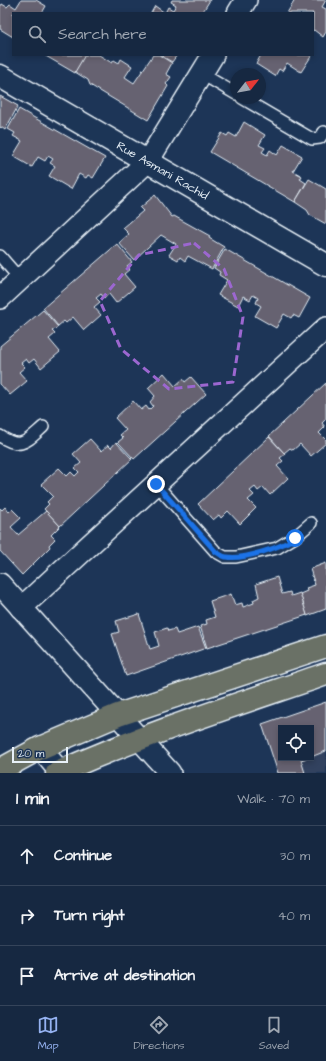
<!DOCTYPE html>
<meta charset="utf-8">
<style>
body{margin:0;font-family:"Architects Daughter",sans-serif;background:#23344c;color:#f1f3f6}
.controls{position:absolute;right:12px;bottom:12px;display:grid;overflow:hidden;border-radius:0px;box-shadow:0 2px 6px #0003}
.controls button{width:36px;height:36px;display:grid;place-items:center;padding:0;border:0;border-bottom:1px solid #35445a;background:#162841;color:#f1f3f6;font:20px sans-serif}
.compass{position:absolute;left:230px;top:68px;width:36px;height:36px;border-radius:50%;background:#162841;box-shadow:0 2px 6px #0003;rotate:59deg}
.scale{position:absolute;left:12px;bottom:10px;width:56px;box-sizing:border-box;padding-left:4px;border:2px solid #e8f1f8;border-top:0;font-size:11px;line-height:14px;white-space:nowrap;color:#e8f1f8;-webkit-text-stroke:3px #1d3557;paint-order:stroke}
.stop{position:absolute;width:12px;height:12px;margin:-9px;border:3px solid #1a73e8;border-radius:50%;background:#fff}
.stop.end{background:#1a73e8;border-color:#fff;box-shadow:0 1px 4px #0008}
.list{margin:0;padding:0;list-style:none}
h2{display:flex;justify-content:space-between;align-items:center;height:52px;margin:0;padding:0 16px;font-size:17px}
h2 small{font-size:13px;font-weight:400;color:#9ea6b1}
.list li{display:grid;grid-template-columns:26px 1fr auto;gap:12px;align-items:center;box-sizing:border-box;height:60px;padding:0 16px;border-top:1px solid #35445a}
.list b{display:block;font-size:15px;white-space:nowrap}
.list em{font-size:13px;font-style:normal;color:#9ea6b1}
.icon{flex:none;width:22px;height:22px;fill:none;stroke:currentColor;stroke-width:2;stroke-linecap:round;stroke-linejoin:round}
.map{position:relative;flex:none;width:326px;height:773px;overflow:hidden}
.search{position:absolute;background:#162841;box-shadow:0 2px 6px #0003;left:12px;right:12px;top:12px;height:44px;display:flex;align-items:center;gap:10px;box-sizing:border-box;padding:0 14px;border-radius:0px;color:#9ea6b1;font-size:15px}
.sheet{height:232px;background:#162841}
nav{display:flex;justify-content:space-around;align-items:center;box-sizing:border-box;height:56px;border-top:1px solid #35445a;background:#162841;font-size:11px;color:#9ea6b1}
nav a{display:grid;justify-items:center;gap:2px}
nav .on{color:#95b2f1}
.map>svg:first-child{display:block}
.built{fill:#33425f;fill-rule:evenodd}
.building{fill:#666271;stroke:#e8f1f8}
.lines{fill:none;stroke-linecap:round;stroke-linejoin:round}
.lane-casing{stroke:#e8f1f8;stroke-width:14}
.street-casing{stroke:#e8f1f8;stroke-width:24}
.secondary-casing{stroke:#e8f1f8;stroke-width:25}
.primary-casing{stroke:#e8f1f8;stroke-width:25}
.lane{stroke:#1d3557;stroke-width:11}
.street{stroke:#1d3557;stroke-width:21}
.secondary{stroke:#1d3557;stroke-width:22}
.primary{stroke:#6a7166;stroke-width:22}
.route{stroke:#1a73e8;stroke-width:5}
.marked{fill:none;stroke:#9c67d0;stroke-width:3;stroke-dasharray:8 5;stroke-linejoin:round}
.labels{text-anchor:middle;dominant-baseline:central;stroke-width:4;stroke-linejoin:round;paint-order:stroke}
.street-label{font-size:12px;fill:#e8f1f8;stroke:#1d3557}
</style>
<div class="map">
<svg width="326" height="773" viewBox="0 0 326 773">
<rect width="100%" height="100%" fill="#1d3557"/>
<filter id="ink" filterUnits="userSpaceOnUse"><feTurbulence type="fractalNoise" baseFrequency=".025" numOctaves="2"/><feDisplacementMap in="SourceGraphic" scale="8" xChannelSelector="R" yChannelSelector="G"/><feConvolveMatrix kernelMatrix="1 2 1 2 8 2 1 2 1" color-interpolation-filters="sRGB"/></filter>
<g filter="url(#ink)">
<path class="built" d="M326 702V773H278L262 724ZM281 728H311V758H281Z"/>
<g class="building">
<path d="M21 0H36L46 6 42 13H13V37L0 29V7L2 4 7 7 10 4 16 8Z"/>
<path d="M172 0H210L202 13H151L155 6 165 13 168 7 173 10 176 5 171 2Z"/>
<path d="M295 0H326L322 7 326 9V32L323 37 314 30 313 31V13H287Z"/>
<path d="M44 55H86L75 73Z"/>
<path d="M85 55H99L112 63 114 60 119 63 121 59 132 66 125 77 134 83 153 55H159L172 63 166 74 171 77 166 84 168 86 148 120 90 85 88 80 75 72Z"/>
<path d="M160 55H177L172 62Z"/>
<path d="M261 55H312L301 72 287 63 282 71 279 69 275 76 256 64Z"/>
<path d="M0 96 18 106 5 130 1 127 0 128Z"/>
<path d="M19 109 105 158 93 178 88 175 86 178 79 174 71 189 49 176 55 166 50 163 53 159 48 156 45 161 38 157 32 167 13 156 22 141 13 136 15 133 8 129Z"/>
<path d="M244 122 265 135 259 145 265 148 262 152 267 155 270 150 277 155 283 145 302 156 293 171 302 176 300 179 306 183 295 202 210 152 222 133 227 136 229 133 236 137Z"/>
<path d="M309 179 326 189V224L310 215 307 210 295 202Z"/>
<path d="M155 195 172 217 174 216 210 236 209 238 224 247 212 269 188 256 185 261 180 257 178 260 169 255 176 244 161 235 134 260 119 243 129 234 123 228 143 211 140 208Z"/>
<path d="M117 244 132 262 127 266 130 269 124 274 135 287 116 303 109 294 104 298 101 294 96 298 100 302 94 307 101 315 84 330 73 317 66 323 64 321 58 326 43 308Z"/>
<path d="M225 249 310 298 299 318 293 315 291 318 284 314 276 328 255 316 261 306 256 303 258 298 253 295 250 300 243 296 238 306 218 295 227 280 219 275 220 272 214 268Z"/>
<path d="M43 310 58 327 52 331 55 334 49 339 60 352 41 368 34 359 29 363 26 359 21 363 25 367 19 372 27 381 10 395 0 384V346Z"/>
<path d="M164 373 175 386 183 379 185 382 191 377 206 394 134 459 118 442 123 438 120 435 126 430 115 418 133 401 141 410 146 406 149 410 153 406 150 402 155 396 148 388Z"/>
<path d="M326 383V419L322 423 325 427 319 433 326 440V443L311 456 300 444 293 450 290 448 284 453 269 436Z"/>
<path d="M269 437 285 454 280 458 283 461 277 466 288 478 270 495 263 487 258 491 255 487 250 491 254 495 248 500 256 508 240 524 228 511 221 518 219 515 213 520 198 504Z"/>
<path d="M90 439 101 451 108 445 111 448 116 442 132 459 60 526 44 509 49 504 47 502 53 496 41 484 59 468 67 476 71 472 75 476 79 472 75 468 81 463 73 454Z"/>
<path d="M5 507 9 512 12 509 21 518 11 527 18 535 46 511 60 526 51 535 55 539 49 545 50 547 22 575 0 551V508L2 510Z"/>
<path d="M326 563V609L307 616 300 594 307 591 306 588 315 585 310 569Z"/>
<path d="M277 577 282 594 290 592 291 596 300 593 307 615 207 648 200 626 207 624 206 620 215 617 210 601 231 594 235 605 242 603 243 607 254 603 253 600 259 597 256 584Z"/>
<path d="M139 614 150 649 159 646 155 632 167 628 168 631 175 629 177 634 198 627 206 648 126 676 112 634 119 632 116 621Z"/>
<path d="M326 702V751L311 757V728H281V758H307L301 760 305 773H278L262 724Z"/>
</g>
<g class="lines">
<defs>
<g id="lane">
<path d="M202 74 236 94"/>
<path d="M242 98 312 139 320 138 324 132"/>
<path d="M0 256 20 279"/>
<path d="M0 436C21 450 26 442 43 427"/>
<path d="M156 484 216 552 225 557H236L277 548 295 537 311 523"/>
</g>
<g id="street">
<path d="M238 13 246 0"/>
<path d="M0 298 148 161 213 55"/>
<path d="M0 584 170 773"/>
<path d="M21 608 326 328"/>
<path d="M40 748 61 773"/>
</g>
<g id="secondary">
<path id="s1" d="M0 76 326 265"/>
</g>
<g id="primary">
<path d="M0 770 40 748 118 715 326 646"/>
<path d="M57 773C144 734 236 705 326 674"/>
</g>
</defs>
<use href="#lane" class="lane-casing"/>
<use href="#street" class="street-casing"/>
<use href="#secondary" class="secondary-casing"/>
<use href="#primary" class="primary-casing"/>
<use href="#lane" class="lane"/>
<use href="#street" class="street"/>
<use href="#secondary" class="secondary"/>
<use href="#primary" class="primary"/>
</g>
</g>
<g class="lines" filter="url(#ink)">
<path class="route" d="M156 484 216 552C220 554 223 557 227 557 244 560 281 547 295 538"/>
</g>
<path class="marked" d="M194 243 224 269 243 317 233 382 169 389 121 349 100 301 139 255Z"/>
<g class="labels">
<g class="street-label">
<text stroke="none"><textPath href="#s1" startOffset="188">Rue Asmani Rachid</textPath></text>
</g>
</g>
</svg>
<div class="controls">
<button><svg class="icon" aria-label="locate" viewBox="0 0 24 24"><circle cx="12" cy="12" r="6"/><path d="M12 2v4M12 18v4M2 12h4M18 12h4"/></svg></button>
</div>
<svg class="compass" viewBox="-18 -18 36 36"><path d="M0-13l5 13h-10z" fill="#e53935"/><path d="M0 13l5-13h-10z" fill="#9ea6b1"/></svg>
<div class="scale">20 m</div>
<div class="stop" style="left:295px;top:538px"></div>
<div class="stop end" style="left:156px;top:484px"></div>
<div class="search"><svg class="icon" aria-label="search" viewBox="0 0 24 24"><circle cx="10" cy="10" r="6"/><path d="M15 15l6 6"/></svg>Search here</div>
</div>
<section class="sheet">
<h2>1 min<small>Walk · 70 m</small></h2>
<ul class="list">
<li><svg class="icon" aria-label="ahead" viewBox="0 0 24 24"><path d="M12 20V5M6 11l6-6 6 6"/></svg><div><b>Continue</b></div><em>30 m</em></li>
<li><svg class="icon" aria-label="right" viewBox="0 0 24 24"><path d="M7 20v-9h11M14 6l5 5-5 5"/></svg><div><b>Turn right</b></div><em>40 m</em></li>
<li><svg class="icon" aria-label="arrive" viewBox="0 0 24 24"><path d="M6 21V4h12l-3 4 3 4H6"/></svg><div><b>Arrive at destination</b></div></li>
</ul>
</section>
<nav>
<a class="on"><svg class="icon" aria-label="map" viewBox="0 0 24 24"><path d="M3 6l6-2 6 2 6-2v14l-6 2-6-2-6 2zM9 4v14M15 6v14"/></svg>Map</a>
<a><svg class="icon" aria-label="directions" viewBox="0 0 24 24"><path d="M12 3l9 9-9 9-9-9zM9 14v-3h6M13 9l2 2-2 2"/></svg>Directions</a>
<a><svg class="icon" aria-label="saved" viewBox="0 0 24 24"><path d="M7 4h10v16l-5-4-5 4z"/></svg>Saved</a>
</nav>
